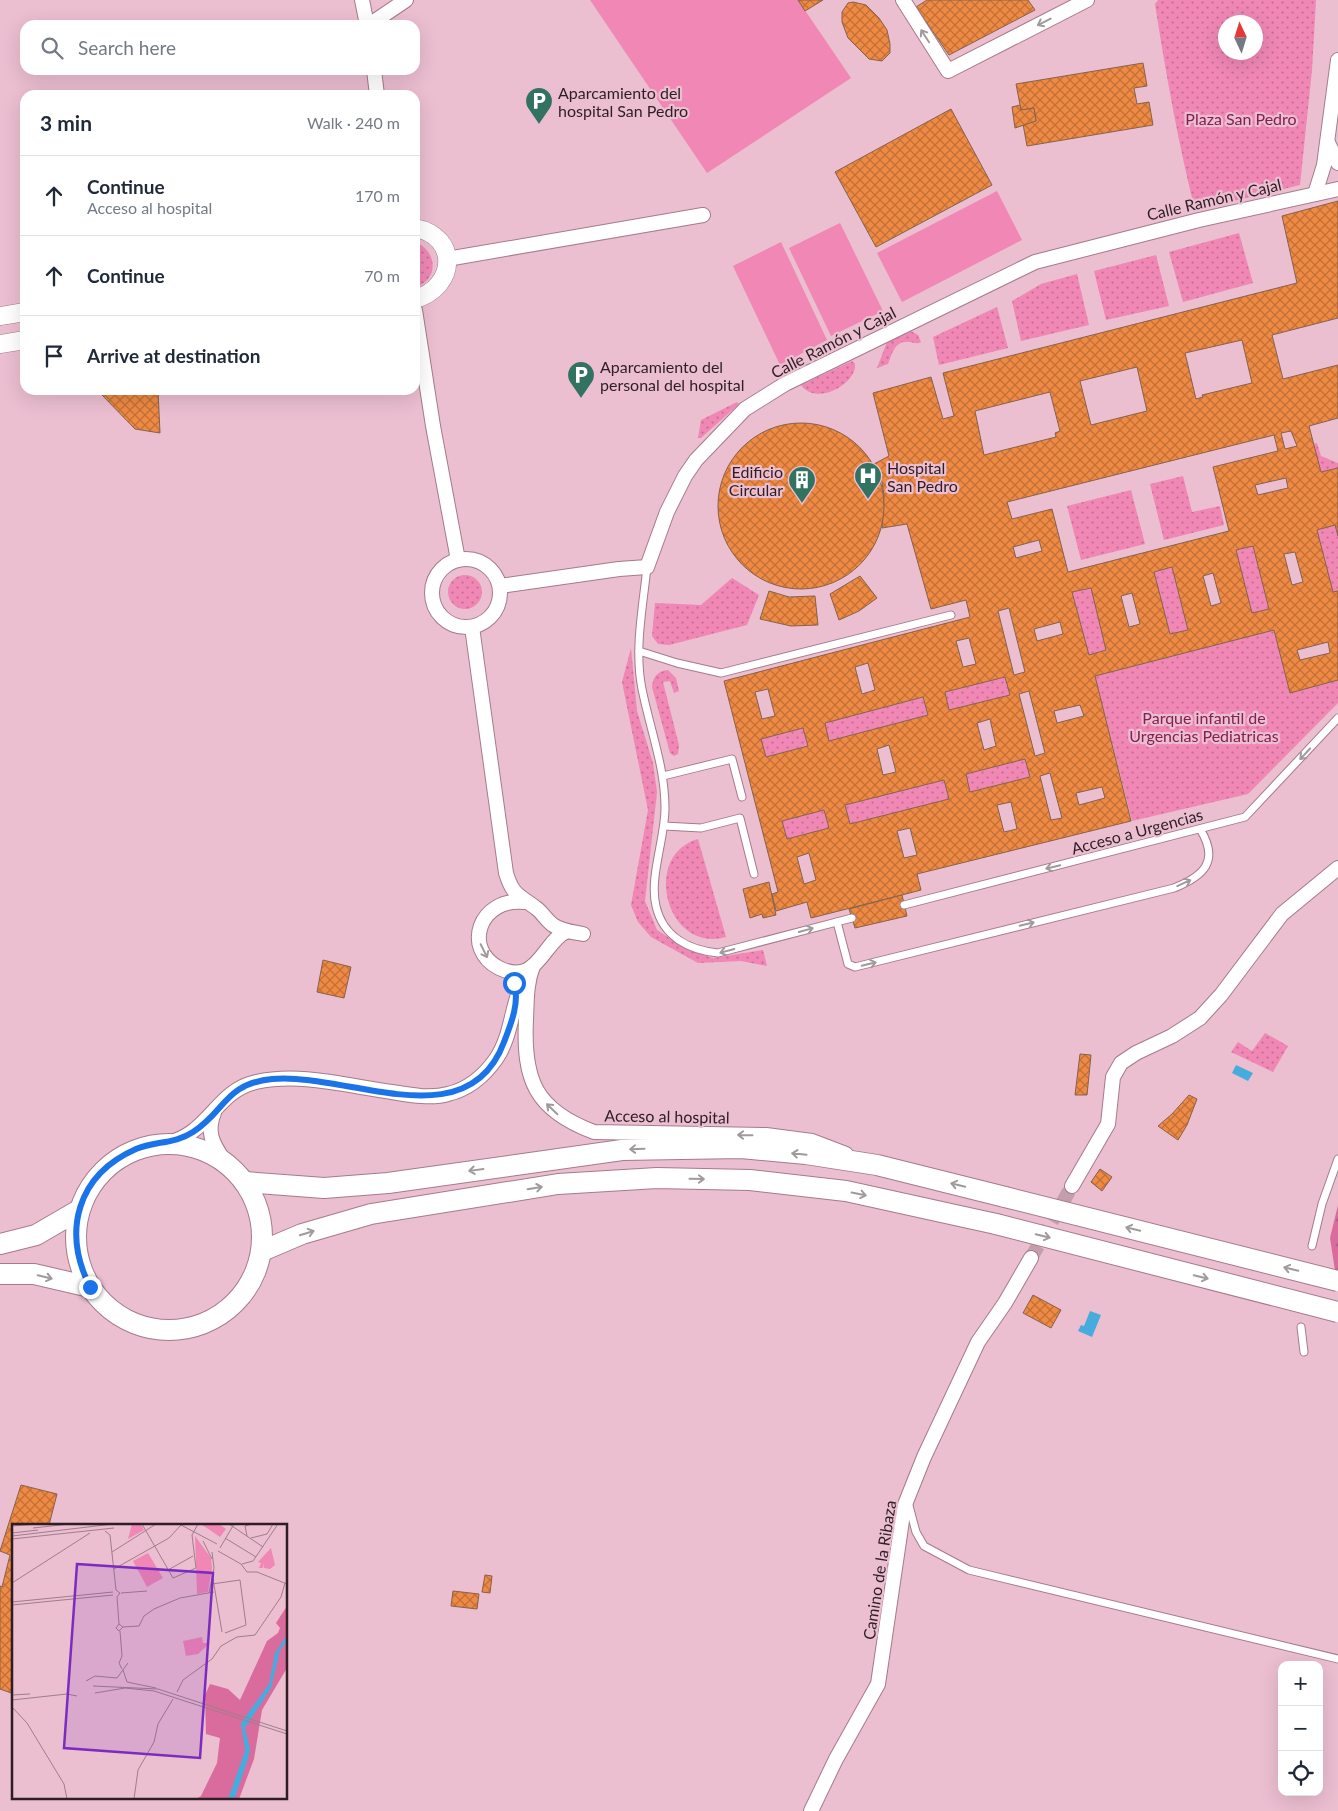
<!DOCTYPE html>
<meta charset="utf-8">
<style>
body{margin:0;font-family:Lato,sans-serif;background:#f6f6f7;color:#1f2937}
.controls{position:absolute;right:15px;bottom:15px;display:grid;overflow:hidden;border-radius:10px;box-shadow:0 5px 20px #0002}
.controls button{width:45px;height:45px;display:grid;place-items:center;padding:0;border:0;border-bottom:1px solid #e0e1e3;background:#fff;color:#1f2937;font:25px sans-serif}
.compass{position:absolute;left:1218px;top:15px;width:45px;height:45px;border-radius:50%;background:#fff;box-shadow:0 5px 20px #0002;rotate:356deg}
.stop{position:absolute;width:15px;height:15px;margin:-11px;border:4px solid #1a73e8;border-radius:50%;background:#fff}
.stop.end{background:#1a73e8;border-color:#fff;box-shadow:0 1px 5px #0008}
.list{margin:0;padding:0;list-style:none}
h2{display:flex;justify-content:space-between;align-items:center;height:65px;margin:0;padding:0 20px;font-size:21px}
h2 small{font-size:16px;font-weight:400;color:#747a83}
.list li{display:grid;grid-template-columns:32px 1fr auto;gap:15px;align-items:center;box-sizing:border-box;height:80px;padding:0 20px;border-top:1px solid #e0e1e3}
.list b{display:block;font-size:19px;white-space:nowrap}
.list p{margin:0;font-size:16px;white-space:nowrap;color:#747a83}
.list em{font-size:16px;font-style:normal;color:#747a83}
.icon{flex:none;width:28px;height:28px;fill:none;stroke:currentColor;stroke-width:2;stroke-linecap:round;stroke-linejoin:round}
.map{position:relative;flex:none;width:1338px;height:1811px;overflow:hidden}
.search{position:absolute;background:#fff;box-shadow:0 5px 20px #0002;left:20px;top:20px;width:400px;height:55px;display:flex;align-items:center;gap:12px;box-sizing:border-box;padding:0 18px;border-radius:15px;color:#747a83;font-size:19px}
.panel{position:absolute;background:#fff;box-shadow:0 5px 20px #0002;left:20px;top:90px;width:400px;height:305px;border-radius:15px}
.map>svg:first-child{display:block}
.forest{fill:url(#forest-firs)}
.park{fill:url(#park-dots);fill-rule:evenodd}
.pitch{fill:#f087b5}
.water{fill:#46acde}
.building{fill:url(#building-cross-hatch);stroke:#85624c;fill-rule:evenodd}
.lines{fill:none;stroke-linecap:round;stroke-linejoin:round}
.minor-tunnel{stroke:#c59eae;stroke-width:14;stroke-dasharray:14 7;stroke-linecap:butt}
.service-casing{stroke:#a57b8b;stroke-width:9}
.minor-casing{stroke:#a57b8b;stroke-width:16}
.tertiary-casing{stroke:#a57b8b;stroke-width:19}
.secondary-casing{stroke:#a57b8b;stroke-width:22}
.service{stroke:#fff;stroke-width:7}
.minor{stroke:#fff;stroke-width:14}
.tertiary{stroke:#fff;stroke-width:18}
.secondary{stroke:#fff;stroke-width:20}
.secondary-bridge-casing{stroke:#a57b8b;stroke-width:22;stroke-linecap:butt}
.secondary-bridge{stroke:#fff;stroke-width:20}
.oneway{stroke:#a19a9c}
.route{stroke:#1a73e8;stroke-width:6}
.labels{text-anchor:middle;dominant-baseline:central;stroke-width:4.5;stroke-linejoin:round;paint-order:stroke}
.poi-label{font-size:16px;fill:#2e1e24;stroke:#ebbed0;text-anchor:start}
.park-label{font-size:16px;fill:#821f53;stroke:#ebbed0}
.street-label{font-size:16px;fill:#2e1e24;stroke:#ebbed0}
.inset-road{fill:none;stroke:#9f7e8b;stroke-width:1}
.view{fill:#7b2cbf;fill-opacity:0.15;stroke:#7b2cbf;stroke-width:2.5}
.inset-edge{fill:none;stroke:#2e1e24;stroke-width:2.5}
</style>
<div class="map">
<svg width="1338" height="1811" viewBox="0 0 1338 1811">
<defs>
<pattern id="forest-firs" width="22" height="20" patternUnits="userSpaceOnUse" patternTransform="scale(1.25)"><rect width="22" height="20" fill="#d96b9d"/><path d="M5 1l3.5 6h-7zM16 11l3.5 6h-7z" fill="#b05780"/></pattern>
<pattern id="park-dots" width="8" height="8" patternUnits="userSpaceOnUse" patternTransform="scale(1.25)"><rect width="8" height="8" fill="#f087b5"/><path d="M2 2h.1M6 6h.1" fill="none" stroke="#c36e93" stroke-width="1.8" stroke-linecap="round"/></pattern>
<pattern id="building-cross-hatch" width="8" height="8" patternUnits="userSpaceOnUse" patternTransform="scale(1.25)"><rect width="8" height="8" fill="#ee8a43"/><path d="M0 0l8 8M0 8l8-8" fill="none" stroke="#c17038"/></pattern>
</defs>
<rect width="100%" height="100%" fill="#ebbed0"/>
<path class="forest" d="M1338 1205V1290L1330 1238Z"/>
<g class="park">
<path d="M1158 0H1316L1312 70 1300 185 1195 210C1178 142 1166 74 1155 4ZM1226 22H1256V52H1226Z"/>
<path d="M1239 233 1253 283 1183 302 1169 252Z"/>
<path d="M415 242C437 250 440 280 415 287Z"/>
<path d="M1156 255 1169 306 1106 320 1094 271Z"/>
<path d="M1077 274 1089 325 1021 341 1012 301 1041 284Z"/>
<path d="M997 307 1008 348 939 365 933 337Z"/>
<path d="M911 331 918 335 921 342C916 345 915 342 909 342 895 340 892 354 888 364L877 368 887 342Z"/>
<path d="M852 361 855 364C857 383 817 407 801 385Z"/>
<path d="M737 402 739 404 701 438H698L701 420Z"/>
<path d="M1317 443 1321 456 1338 463V468L1321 472 1313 444Z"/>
<path d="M1183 476 1192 512 1220 506 1224 525 1164 540 1150 484Z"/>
<path d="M1131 490 1145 544 1081 560 1067 506Z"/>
<path d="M1335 525 1338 536V591L1333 592 1317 530Z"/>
<path d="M1253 546 1269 609 1252 613 1236 550Z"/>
<path d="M1172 567 1188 630 1170 634 1154 572Z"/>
<circle cx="465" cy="592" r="17"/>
<path d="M732 578 759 595 747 625 669 645 658 644 652 636 655 603 701 605Z"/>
<path d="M1091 588 1106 650 1089 655 1072 592Z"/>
<path d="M1274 630 1290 692 1338 680V703L1248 794 1132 821 1095 676Z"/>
<path d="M631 648 637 711 653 763 657 792 645 901 657 930 688 950 713 958 763 950 767 966 741 961 698 963 651 937 638 922 631 905 648 810 622 682Z"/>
<path d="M668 670 676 678 679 691 674 693 670 681 663 682 679 745 678 754 674 756 670 753 652 687C653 677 657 671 668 670Z"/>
<path d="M1005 677 1010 695 949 710 945 692Z"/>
<path d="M923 697 928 715 829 741 825 723Z"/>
<path d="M803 728 808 746 766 757 761 739Z"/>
<path d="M1025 759 1030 777 970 792 966 774Z"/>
<path d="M944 780 949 799 850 824 845 805Z"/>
<path d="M824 810 829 828 787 839 782 821Z"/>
<path d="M698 839 726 937C666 954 641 855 698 839Z"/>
<path d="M1265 1033 1288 1046 1273 1072 1231 1052 1238 1042 1252 1051Z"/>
</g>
<g class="pitch">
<path d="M590 0H798L851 78 707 173Z"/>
<path d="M997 191 1022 240 902 302 877 253Z"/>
<path d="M840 223 883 311 831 336 789 248Z"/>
<path d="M781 242 827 340 780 365 733 266Z"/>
</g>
<g class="water">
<path d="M1236 1065 1253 1073 1248 1081 1232 1073Z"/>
<path d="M1090 1311 1101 1315 1092 1337 1078 1331 1081 1325 1084 1326Z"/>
</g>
<g class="building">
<path d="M798 0H823L805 11Z"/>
<path d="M927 0H1028L1035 10 949 55 916 7Z"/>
<path d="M853 2 866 5 879 18 887 30 890 44V53L882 61 869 59 848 38 842 22V12L848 3Z"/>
<path d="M1143 63 1147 86 1134 88 1137 104 1149 102 1153 125 1027 146 1023 124 1036 121 1034 108 1021 110 1016 84Z"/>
<path d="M1020 105 1021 110 1034 108 1036 121 1015 128 1012 107Z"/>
<path d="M951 109 992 185 876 247 835 172Z"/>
<path d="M1338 201V318L1272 335 1283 379 1338 365V418L1309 426 1321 472 1338 468V536L1335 525 1317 530 1333 592 1338 591V680L1290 693 1274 630 1095 676 1131 821 917 874 921 890 902 895 811 918 807 902 776 911 772 894 778 892 724 681 970 617 966 600 931 609 907 524 882 528 884 496 882 482 874 464 889 456 873 393 931 377 943 419 954 416 943 373 1297 283 1282 216ZM1242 340 1252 383 1202 395 1203 397 1196 399 1185 353ZM1137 367 1147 411 1091 425 1080 381ZM1050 392 1060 431 1055 433 1056 437 984 455 975 411ZM1291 431 1297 446 1285 449 1281 433ZM1274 435 1278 451 1213 467 1229 531 1068 572 1052 509 1012 519 1007 502ZM1286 478 1288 488 1258 495 1255 485ZM1039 540 1042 551 1016 558 1013 547ZM1253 546 1269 609 1252 613 1236 550ZM1295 552 1303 582 1292 585 1284 554ZM1172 567 1188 630 1170 634 1154 572ZM1213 573 1221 603 1211 606 1203 576ZM1091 588 1106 650 1089 655 1072 592ZM1132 593 1140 624 1129 627 1121 596ZM1009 608 1025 672 1014 675 998 611ZM1060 622 1063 634 1037 641 1034 629ZM969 638 976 664 963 667 956 641ZM1328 642 1330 653 1300 660 1297 650ZM868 663 875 690 862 694 855 667ZM1005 677 1010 695 949 710 945 692ZM768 689 775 716 762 719 755 692ZM1029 691 1045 753 1035 756 1019 694ZM923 697 928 715 829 741 825 723ZM1080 705 1084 716 1057 723 1054 711ZM990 719 996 746 984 750 977 723ZM803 728 808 746 766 757 761 739ZM889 745 896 772 883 775 877 749ZM1025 759 1030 777 970 792 966 774ZM1050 773 1062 818 1051 820 1040 776ZM944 780 949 799 850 824 845 805ZM1102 787 1105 798 1079 805 1076 793ZM1011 802 1017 829 1004 832 997 805ZM824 810 829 828 787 839 782 821ZM910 828 917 855 904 858 897 831ZM809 853 816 880 804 884 797 857Z"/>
<path d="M102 390H158L160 433 135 429 102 395Z"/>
<circle cx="801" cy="506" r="83"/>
<path d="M860 576 877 598 859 611 839 620 830 594Z"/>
<path d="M769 591 789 597 815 596 818 625 791 626 760 619Z"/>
<path d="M769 882 776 915 763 918 762 914 750 918 743 889Z"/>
<path d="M902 895 907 916 855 928 849 909Z"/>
<path d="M323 960 351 967 344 998 317 992Z"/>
<path d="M1080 1054 1091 1055 1087 1095H1075Z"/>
<path d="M1189 1095 1197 1099 1187 1125 1178 1140 1158 1126 1172 1114Z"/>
<path d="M1100 1169 1112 1177 1102 1191 1091 1182Z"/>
<path d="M1033 1295 1061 1310 1051 1328 1023 1313Z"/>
<path d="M21 1485 57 1494 49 1525H14V1694L0 1689V1586L2 1587 10 1555 0 1551Z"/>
<path d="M485 1575 492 1576 490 1593 482 1592Z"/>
<path d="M453 1591 479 1594 477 1609 451 1606Z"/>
</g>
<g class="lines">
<path class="minor-tunnel" d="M1031 1258 1072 1186"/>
<defs>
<g id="service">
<path d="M647 567C643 606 634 650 642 689 650 729 665 767 665 808 665 839 649 877 656 906 663 937 689 950 718 953L852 918"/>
<path d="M639 651 677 663 721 673 951 615"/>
<path d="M663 776 732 759 742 797"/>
<path d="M664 826 701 828 740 818 754 874"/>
<path d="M904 905 1245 817 1338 718"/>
<path d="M837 922 848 964 855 967 1174 888C1204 876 1220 861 1200 829"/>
<path d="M1312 1246 1322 1204 1338 1159"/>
<path d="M1301 1327 1304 1352"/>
<path d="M908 1502 916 1532 924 1546 969 1570 1338 1659"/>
</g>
<g id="minor">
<path d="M362 0 367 25"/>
<path d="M903 0 948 71 1087 0"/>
<path d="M369 25 406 0"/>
<path d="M374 70 377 95"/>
<path d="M1328 143 1338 163"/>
<path d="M1315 194 1324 165 1338 60"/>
<path d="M447 259 703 215"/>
<path d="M415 310 433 426 458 560"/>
<circle cx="466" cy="593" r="34"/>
<path d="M500 586 619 569 647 567 667 512 685 476 696 460 745 409 785 384 1035 262 1199 220 1338 189"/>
<path d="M472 627 506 873C513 896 519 895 536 908 542 912 546 920 553 925 561 931 573 932 583 934"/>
<path d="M525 902C479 897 462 949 499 968 538 987 543 941 567 931"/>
<path d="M533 966C526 984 527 1001 526 1019 523 1080 535 1110 594 1132L766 1135 812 1141 846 1154"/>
<path d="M214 1113C206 1132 213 1144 223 1159"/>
<path d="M167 1143C208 1135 217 1090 256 1082 301 1072 347 1086 392 1092 410 1095 431 1099 448 1094 469 1089 484 1076 496 1059 513 1034 511 1003 525 977"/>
<path d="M1072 1186 1108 1124 1113 1077 1121 1063 1136 1053 1172 1036 1200 1018 1221 995 1282 914 1338 868"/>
<path d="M811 1811 836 1759 878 1684 904 1507 924 1457 978 1342 1005 1303 1031 1258"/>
</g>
<g id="tertiary">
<path d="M415 228C459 236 457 287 415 299"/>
<path d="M0 316 25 312"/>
<path d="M0 344 25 340"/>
</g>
<g id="secondary">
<circle cx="169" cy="1237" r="93"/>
<path d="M244 1182 324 1188 388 1183 622 1150 741 1148 806 1154 877 1165 1005 1197"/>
<path d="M0 1244 36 1235 79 1210"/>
<path d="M262 1251 302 1234 371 1214 558 1184 657 1178 750 1180 846 1191 996 1224"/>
<path d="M0 1274H34L90 1287"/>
</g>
</defs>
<use href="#service" class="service-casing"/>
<use href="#minor" class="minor-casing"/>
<use href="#tertiary" class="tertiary-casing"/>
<use href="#secondary" class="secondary-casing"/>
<use href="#service" class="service"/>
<use href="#minor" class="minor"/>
<use href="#tertiary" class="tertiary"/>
<use href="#secondary" class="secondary"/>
<defs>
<g id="secondary-bridge">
<path d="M1005 1197 1338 1281"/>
<path d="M996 1224 1338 1312"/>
</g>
</defs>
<use href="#secondary-bridge" class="secondary-bridge-casing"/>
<use href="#secondary-bridge" class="secondary-bridge"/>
</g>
<defs><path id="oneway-shaft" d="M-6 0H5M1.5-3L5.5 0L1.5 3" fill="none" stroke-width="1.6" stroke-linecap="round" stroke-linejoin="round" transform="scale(1.25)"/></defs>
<g class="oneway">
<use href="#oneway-shaft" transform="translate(1044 22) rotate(153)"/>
<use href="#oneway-shaft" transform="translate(925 36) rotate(-123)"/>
<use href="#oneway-shaft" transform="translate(1305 754) rotate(133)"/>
<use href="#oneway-shaft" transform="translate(1053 867) rotate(166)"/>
<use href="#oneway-shaft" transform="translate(1184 883) rotate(-24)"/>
<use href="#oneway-shaft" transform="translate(1027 924) rotate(-14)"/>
<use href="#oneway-shaft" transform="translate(806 930) rotate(-15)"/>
<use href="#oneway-shaft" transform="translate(484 951) rotate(64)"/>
<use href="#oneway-shaft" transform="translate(727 951) rotate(165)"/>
<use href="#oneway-shaft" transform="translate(869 964) rotate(-14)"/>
<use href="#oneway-shaft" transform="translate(552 1109) rotate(-136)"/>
<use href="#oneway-shaft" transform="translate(745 1135) rotate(-179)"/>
<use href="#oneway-shaft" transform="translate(637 1149) rotate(178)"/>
<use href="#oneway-shaft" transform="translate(799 1154) rotate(-174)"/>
<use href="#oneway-shaft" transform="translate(476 1170) rotate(172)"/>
<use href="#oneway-shaft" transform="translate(697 1179) rotate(1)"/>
<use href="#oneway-shaft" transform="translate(958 1185) rotate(-166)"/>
<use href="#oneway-shaft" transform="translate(535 1188) rotate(-9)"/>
<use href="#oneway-shaft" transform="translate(859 1194) rotate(11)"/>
<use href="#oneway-shaft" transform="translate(1133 1229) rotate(-166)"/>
<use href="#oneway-shaft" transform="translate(307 1233) rotate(-17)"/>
<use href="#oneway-shaft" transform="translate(1043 1236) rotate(14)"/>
<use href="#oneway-shaft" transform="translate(1291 1269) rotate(-166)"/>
<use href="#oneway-shaft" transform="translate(45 1277) rotate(13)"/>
<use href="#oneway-shaft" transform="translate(1201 1277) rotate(14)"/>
</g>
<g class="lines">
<path class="route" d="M90 1287C62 1231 77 1175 136 1149 155 1141 175 1144 193 1132 226 1111 224 1084 272 1079 347 1072 468 1140 504 1042 511 1024 520 1002 514 983"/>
</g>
<defs>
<symbol id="parking-pin" viewBox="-11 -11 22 30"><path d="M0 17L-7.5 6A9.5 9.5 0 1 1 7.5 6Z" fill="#317261" stroke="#ebbed0"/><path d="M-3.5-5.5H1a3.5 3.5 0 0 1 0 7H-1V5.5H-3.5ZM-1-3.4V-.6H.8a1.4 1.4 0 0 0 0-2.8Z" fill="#fff"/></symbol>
<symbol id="hospital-pin" viewBox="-11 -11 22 30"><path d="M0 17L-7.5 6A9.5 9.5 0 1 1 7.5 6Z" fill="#317261" stroke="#ebbed0"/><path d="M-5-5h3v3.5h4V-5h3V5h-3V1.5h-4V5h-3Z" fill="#fff"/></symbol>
<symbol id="building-pin" viewBox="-11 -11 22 30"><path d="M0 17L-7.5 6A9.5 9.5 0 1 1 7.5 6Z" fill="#317261" stroke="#ebbed0"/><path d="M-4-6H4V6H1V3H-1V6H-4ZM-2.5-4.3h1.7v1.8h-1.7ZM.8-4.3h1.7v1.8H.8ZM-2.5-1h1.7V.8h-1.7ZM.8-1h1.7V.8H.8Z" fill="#fff"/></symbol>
</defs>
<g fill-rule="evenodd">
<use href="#parking-pin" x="523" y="85" width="32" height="43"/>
<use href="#parking-pin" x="565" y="359" width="32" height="43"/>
<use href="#hospital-pin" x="852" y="460" width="32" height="43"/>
<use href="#building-pin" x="786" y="464" width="32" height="43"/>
</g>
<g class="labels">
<g class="poi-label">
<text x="558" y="92">Aparcamiento del<tspan x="558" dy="18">hospital San Pedro</tspan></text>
<text x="600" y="366">Aparcamiento del<tspan x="600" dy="18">personal del hospital</tspan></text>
<text x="887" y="467">Hospital<tspan x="887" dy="18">San Pedro</tspan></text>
<text x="783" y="471" text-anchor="end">Edificio<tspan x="783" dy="18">Circular</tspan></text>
</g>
<g class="park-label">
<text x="1241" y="118">Plaza San Pedro</text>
<text x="1204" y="717">Parque infantil de<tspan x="1204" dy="18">Urgencias Pediatricas</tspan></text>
</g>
<g class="street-label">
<text transform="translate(1214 199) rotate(-13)">Calle Ramón y Cajal</text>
<text transform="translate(833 342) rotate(-27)">Calle Ramón y Cajal</text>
<text transform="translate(1137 831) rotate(-15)">Acceso a Urgencias</text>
<text transform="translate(667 1116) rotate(1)">Acceso al hospital</text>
<text transform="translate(879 1570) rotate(-81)">Camino de la Ribaza</text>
</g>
</g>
<g transform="translate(12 1524)">
<rect width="275" height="275" fill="#ebbed0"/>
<path d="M275 82V144L250 186 242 235 227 275H184L189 272 205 239 208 214 194 210 193 171 198 160 216 165 228 176 255 117 266 109 268 104 264 99Z" fill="#d96b9d"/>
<path d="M120 0H129L132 6 116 15ZM189 0H207L214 5 208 13ZM183 12 199 34 200 44 196 68 185 70ZM259 24 263 41 258 45 252 44 251 39V44H247L249 39 246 38ZM190 113 191 119H198L186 130 174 132 171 117Z" fill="#f087b5"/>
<path d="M136 29 151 54 135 63 121 37Z" fill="#f087b5"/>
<path d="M275 111V117L268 126 259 164 233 204 238 225 236 235 223 273 216 275 233 227 229 199 257 160 263 129Z" fill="#46acde"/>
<path class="inset-road" d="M130 0 161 54 184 44 180 11 186 0M217 0 251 23M169 1 205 20M0 2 25 0M21 4 57 0M93 7 98 11 104 66 108 69 105 73 107 100 111 103M0 9 26 6M0 12 101 0M235 12 233 2 240 0M213 14 244 33M239 14 255 10 261 0M0 15 102 4M191 17 200 35M208 24 222 0M206 27 229 40 235 48H245L275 60M100 28 144 0M230 40 241 37 266 0M102 45 157 14 169 1M156 46 181 32M201 55 210 108M0 59 78 9M200 60 228 56M109 69 135 67M197 69 202 44 200 28M0 78 101 68M0 81 101 71M107 100 104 104 107 107 111 103 127 102 132 92 142 85 168 74 202 68M108 107 110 132 107 139 110 145M213 109 234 101 228 56M111 146 115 158 144 164M74 157 83 152 105 154 116 139M81 162 146 165 275 207M165 168 171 156 200 135 209 122 225 113 243 111 269 73 273 59M83 169 113 164 142 167 275 210M0 171 18 170M0 176 55 170 65 172M0 183 15 199 52 260 55 275M122 275 126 246 142 218 146 200 161 175"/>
<path class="view" d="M65 40 201 49 188 234 52 224Z"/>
<rect width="275" height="275" class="inset-edge"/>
</g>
</svg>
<div class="controls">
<button>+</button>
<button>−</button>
<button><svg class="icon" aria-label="locate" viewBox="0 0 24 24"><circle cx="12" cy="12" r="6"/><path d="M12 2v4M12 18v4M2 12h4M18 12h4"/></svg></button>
</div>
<svg class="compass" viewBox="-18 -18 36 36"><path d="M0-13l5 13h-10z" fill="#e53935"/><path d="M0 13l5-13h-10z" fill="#747a83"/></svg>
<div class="stop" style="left:514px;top:983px"></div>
<div class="stop end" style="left:90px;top:1287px"></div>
<div class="search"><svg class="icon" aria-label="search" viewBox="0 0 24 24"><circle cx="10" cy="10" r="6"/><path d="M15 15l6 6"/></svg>Search here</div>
<section class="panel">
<h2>3 min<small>Walk · 240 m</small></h2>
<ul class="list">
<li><svg class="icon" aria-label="ahead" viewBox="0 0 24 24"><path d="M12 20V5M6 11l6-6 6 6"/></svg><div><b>Continue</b><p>Acceso al hospital</p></div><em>170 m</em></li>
<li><svg class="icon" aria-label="ahead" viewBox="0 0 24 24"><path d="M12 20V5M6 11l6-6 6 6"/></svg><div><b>Continue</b></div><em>70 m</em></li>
<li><svg class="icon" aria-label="arrive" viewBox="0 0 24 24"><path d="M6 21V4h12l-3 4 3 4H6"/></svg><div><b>Arrive at destination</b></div></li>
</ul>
</section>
</div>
